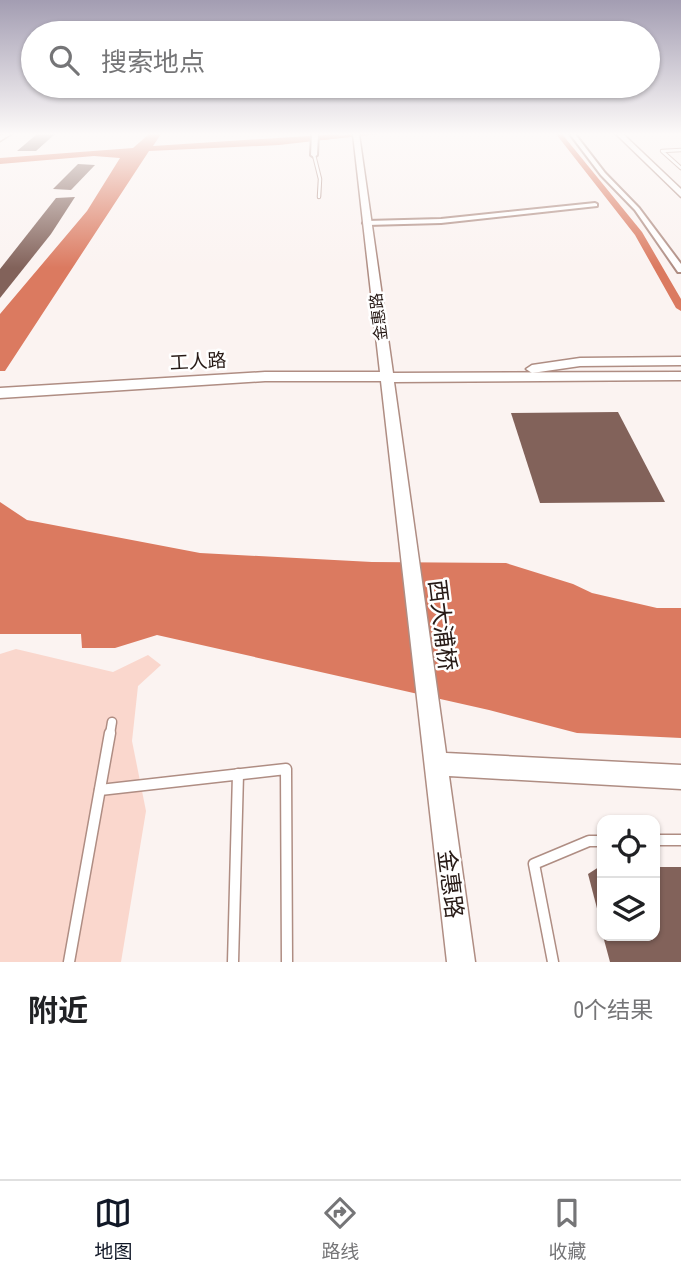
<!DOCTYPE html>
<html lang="zh">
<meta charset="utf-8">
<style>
body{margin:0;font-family:"Archivo Narrow","Noto Sans SC",sans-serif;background:#f6f6f6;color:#202124}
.controls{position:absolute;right:21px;bottom:21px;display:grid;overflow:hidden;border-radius:14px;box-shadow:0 2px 5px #0004}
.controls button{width:63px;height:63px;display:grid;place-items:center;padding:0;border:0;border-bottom:2px solid #e0e0e0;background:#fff;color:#202124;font:35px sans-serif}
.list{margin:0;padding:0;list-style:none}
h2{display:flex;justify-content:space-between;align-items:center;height:91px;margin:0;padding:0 28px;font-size:30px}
h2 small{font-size:23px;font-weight:400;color:#757577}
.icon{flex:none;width:38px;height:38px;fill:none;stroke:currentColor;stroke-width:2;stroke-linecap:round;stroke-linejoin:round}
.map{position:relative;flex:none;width:681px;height:962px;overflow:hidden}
.search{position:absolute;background:#fff;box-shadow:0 2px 5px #0004;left:21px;right:21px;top:21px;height:77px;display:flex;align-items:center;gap:18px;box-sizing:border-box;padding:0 24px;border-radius:38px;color:#757577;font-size:26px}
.sheet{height:217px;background:#fff}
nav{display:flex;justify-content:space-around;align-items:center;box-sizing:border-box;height:98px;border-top:2px solid #e0e0e0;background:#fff;font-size:19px;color:#757577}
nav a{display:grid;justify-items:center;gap:4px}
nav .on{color:#111827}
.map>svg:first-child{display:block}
.green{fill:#fad7cd}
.water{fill:#db7a60}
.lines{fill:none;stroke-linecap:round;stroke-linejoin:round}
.canal{fill:#db7a60;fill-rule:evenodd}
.building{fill:#82625a}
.lane-far2-casing{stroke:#af8d83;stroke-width:4.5}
.lane-far1-casing{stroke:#af8d83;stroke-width:11}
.lane-casing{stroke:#af8d83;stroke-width:13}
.street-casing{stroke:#af8d83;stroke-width:4}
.secondary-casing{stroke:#af8d83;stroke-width:3}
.lane-far2{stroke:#fff;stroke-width:2.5}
.lane-far1{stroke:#fff;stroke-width:8}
.lane{stroke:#fff;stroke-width:10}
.street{fill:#fff;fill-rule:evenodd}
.secondary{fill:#fff;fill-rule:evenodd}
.labels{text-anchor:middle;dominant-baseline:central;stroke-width:5;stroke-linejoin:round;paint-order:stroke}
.far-street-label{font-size:16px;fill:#271a16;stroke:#fff}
.street-label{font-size:19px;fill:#271a16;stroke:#fff}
.near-street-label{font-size:23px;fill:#271a16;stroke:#fff}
</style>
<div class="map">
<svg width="681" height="962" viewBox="0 0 681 962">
<rect width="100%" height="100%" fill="#fbf3f1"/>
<path class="green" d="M16 649 113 672 148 655 161 665 138 686 132 741 146 811 121 962H0V654Z"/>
<g class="water">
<path d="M149 134H161L153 146 339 134 340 138 279 145 149 151 5 371H0V314L87 211 120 158 94 156 0 164V158L133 148Z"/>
<path d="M0 502 27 520 200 553 372 562 506 563 573 584 592 593 657 608H681V738L577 733 489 710 157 635 115 648H82L81 634H0Z"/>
</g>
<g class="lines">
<g class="canal">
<path d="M355 134H380L322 140 319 138Z"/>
<path d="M556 134H562L642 232 681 299V311L676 308 635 235Z"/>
</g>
</g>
<g class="building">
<path d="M37 134H55L36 151H17Z"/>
<path d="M78 164 95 165 71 190 53 189Z"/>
<path d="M75 197 51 234 0 298V269L56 198Z"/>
<path d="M618 412 665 502 540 503 511 413Z"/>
<path d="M602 865V916H599L588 874Z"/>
<path d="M655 867H681V962H610L603 936H655Z"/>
</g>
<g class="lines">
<defs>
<g id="lane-far2">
<path d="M681 150 662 151 681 168"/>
<path d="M314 155 320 179 319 197"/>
</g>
<path id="lane-far1" d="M110 734 112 722"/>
<g id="lane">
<path d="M100 790 286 769 287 962"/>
<path d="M655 840H681"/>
<path d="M69 962 110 733"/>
<path d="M233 962 238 774"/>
<path d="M553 962 534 864 589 841H602"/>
</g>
<g id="street">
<path d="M312 134H318L317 155 314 157 311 155Z"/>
<path d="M570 134H575L605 173 639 208 681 264V272H678L635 210 601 175Z"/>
<path d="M595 203 597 204V206L441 223 367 225 363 223 367 221 441 219Z"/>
</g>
<g id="secondary">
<path d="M4 134H11L0 141V136Z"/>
<path d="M353 134H359L393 373 681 372V380L394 382 446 753 681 765V789L449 776 475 962H447L381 381H265L0 398V388L265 372H380Z"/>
<path d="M616 134H623L681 189V197Z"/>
<path d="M681 357V365L580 366 532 373 526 369 532 365 580 358Z"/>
</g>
</defs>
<use href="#lane-far2" class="lane-far2-casing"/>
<use href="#lane-far1" class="lane-far1-casing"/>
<use href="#lane" class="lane-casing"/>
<use href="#street" class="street-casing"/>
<use href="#secondary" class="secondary-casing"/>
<use href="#lane-far2" class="lane-far2"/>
<use href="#lane-far1" class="lane-far1"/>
<use href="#lane" class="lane"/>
<use href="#street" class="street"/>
<use href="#secondary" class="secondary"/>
</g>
<linearGradient id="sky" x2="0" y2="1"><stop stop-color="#a39db2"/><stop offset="0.5" stop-color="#fdfaf9"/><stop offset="1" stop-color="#fdfaf9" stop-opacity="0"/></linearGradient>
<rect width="681" height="268" fill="url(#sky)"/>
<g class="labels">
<g class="far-street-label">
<text transform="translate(378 317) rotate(-97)">金惠路</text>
</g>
<g class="street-label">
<text transform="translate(198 361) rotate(-3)">工人路</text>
</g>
<g class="near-street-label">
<text transform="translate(443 625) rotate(83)">西大浦桥</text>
<text transform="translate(451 884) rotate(83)">金惠路</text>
</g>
</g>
</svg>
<div class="controls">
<button><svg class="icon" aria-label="locate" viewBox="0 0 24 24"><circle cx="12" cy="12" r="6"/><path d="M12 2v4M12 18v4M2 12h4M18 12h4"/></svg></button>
<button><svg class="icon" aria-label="layers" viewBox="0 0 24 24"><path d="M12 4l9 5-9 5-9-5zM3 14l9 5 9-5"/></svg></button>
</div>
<div class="search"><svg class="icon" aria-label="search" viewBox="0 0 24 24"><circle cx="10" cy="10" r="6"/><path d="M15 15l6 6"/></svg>搜索地点</div>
</div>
<section class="sheet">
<h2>附近<small>0个结果</small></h2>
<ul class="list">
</ul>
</section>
<nav>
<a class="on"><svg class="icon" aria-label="map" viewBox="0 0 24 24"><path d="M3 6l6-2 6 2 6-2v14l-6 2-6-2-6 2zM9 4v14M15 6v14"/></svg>地图</a>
<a><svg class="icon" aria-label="directions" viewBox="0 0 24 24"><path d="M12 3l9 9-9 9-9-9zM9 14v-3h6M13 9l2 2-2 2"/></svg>路线</a>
<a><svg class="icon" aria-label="saved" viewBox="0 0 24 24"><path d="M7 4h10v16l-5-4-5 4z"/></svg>收藏</a>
</nav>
